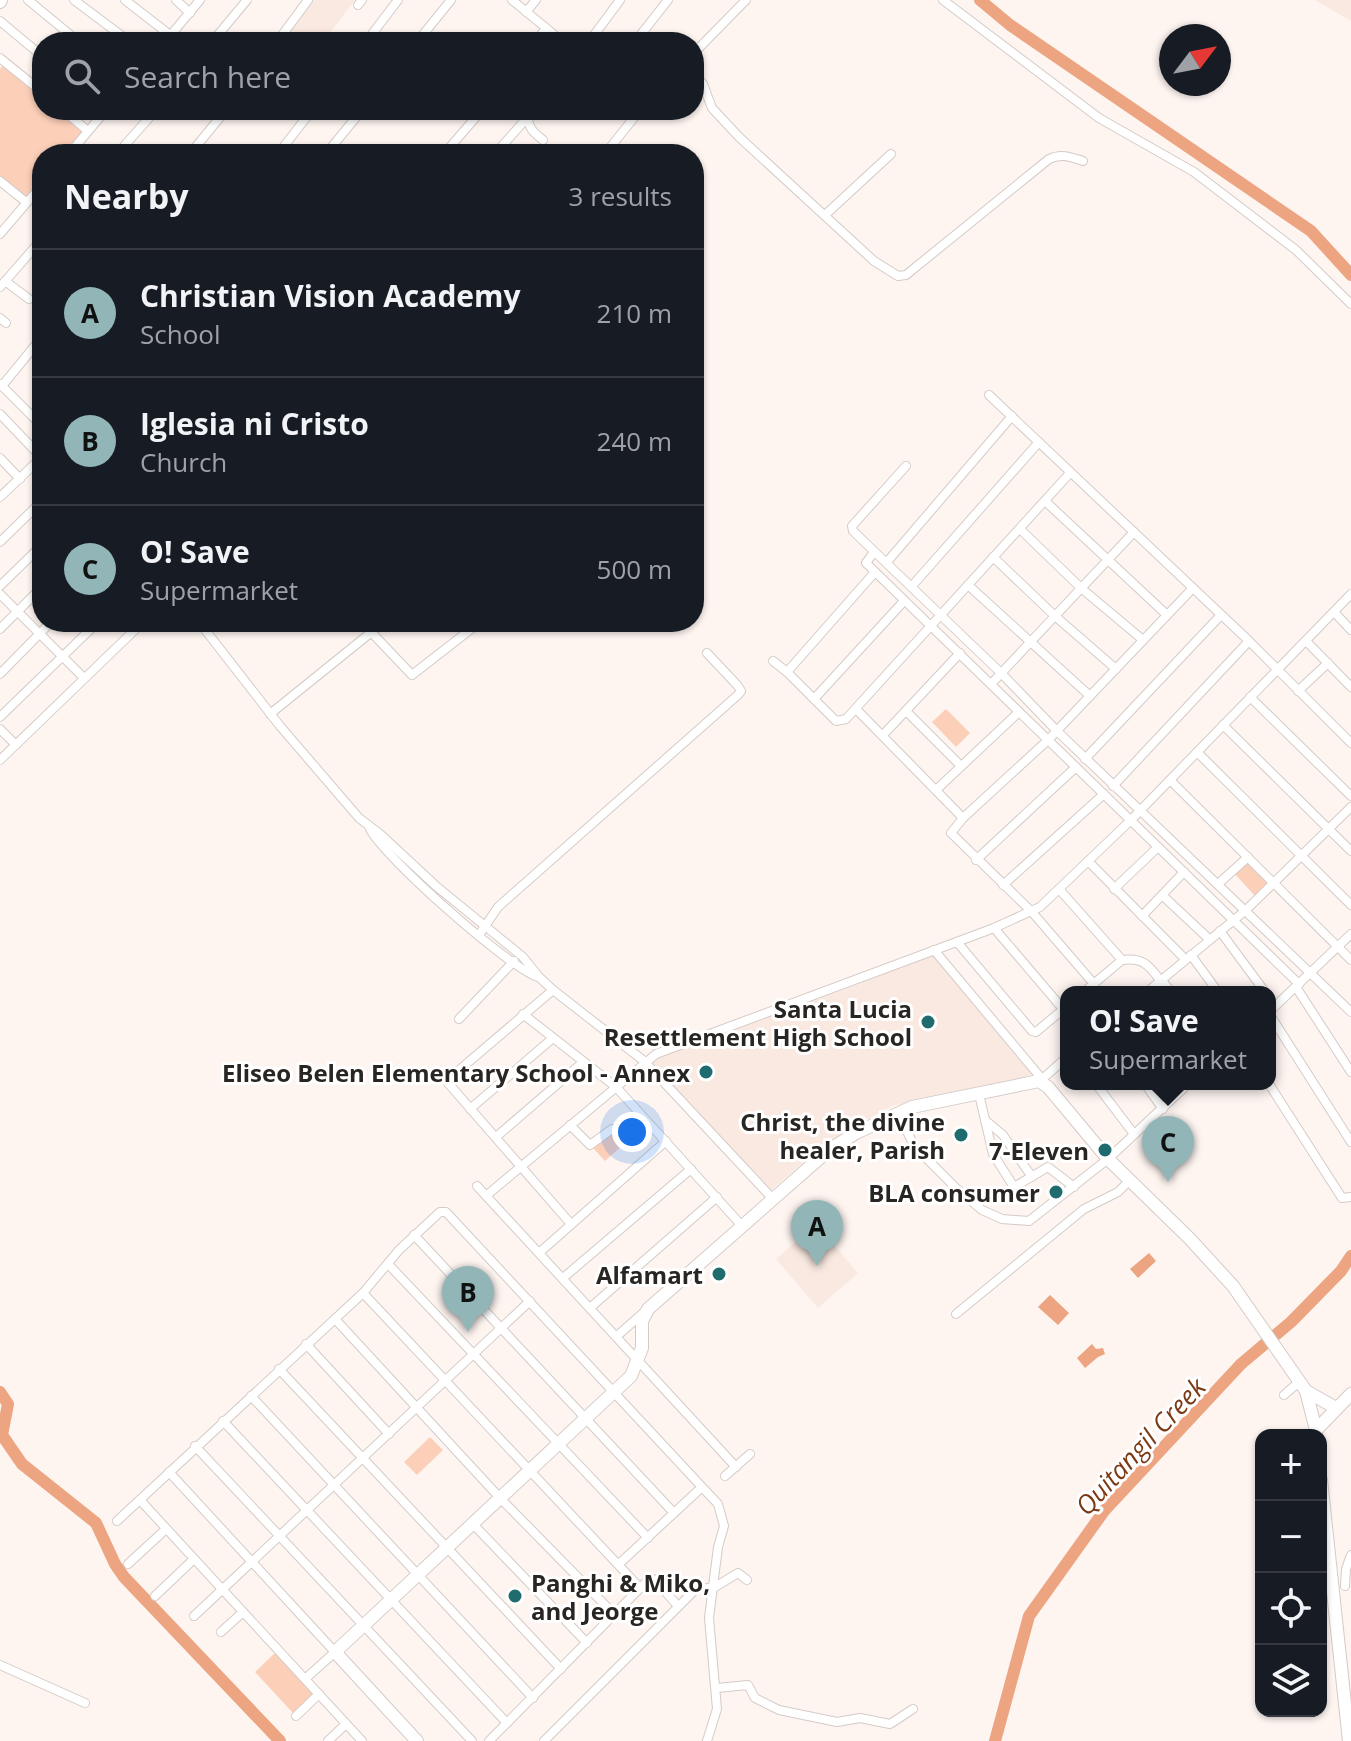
<!DOCTYPE html>
<meta charset="utf-8">
<style>
body{margin:0;font-family:"Open Sans",sans-serif;background:#20242c;color:#f1f3f6}
.controls{position:absolute;right:24px;bottom:24px;display:grid;overflow:hidden;border-radius:16px;box-shadow:0 2px 6px #0004}
.controls button{width:72px;height:72px;display:grid;place-items:center;padding:0;border:0;border-bottom:2px solid #363941;background:#171b24;color:#f1f3f6;font:40px sans-serif}
.compass{position:absolute;left:1159px;top:24px;width:72px;height:72px;border-radius:50%;background:#171b24;box-shadow:0 2px 6px #0004;rotate:58deg}
.you{position:absolute;left:632px;top:1132px;width:28px;height:28px;margin:-20px;border:6px solid #fff;border-radius:50%;background:#1a73e8;box-shadow:0 0 0 12px #1a73e833}
.badge{display:grid;place-items:center;width:52px;height:52px;border-radius:50%;background:#92b6b8;color:#111;font-size:26px;font-weight:700}
.pin{position:absolute;translate:-50% -66px;filter:drop-shadow(0 2px 4px #0008)}
.pin::after{content:'';position:absolute;top:42px;width:28px;height:24px;background:inherit;clip-path:polygon(0 0,100% 0,50% 100%)}
.popup{position:absolute;left:1060px;top:986px;width:216px;height:104px;box-sizing:border-box;display:grid;place-content:center;border-radius:16px;background:#171b24;filter:drop-shadow(0 2px 6px #0005);font-size:26px;white-space:nowrap;color:#9ea1a6}
.popup b{font-size:30px;color:#f1f3f6}
.popup::after{content:'';position:absolute;left:50%;top:100%;margin-left:-16px;border:16px solid transparent;border-top-color:#171b24}
.list{margin:0;padding:0;list-style:none}
h2{display:flex;justify-content:space-between;align-items:center;height:104px;margin:0;padding:0 32px;font-size:34px}
h2 small{font-size:26px;font-weight:400;color:#9ea1a6}
.list li{display:grid;grid-template-columns:52px 1fr auto;gap:24px;align-items:center;box-sizing:border-box;height:128px;padding:0 32px;border-top:2px solid #363941}
.list b{display:block;font-size:30px;white-space:nowrap}
.list p{margin:0;font-size:26px;white-space:nowrap;color:#9ea1a6}
.list em{font-size:26px;font-style:normal;color:#9ea1a6}
.icon{flex:none;width:44px;height:44px;fill:none;stroke:currentColor;stroke-width:2;stroke-linecap:round;stroke-linejoin:round}
.map{position:relative;flex:none;width:1351px;height:1741px;overflow:hidden}
.search{position:absolute;background:#171b24;box-shadow:0 2px 6px #0004;left:32px;top:32px;width:672px;height:88px;display:flex;align-items:center;gap:20px;box-sizing:border-box;padding:0 28px;border-radius:32px;color:#9ea1a6;font-size:30px}
.panel{position:absolute;background:#171b24;box-shadow:0 2px 6px #0004;left:32px;top:144px;width:672px;height:488px;border-radius:32px}
.map>svg:first-child{display:block}
.built{fill:#fae9e1}
.green{fill:#fccfb9}
.water{fill:#eca481}
.lines{fill:none;stroke-linecap:round;stroke-linejoin:round}
.river{stroke:#eca481;stroke-width:12}
.street-casing{stroke:#d4cbc7;stroke-width:10}
.secondary-casing{stroke:#d4cbc7;stroke-width:14}
.street{stroke:#fff;stroke-width:8}
.secondary{stroke:#fff;stroke-width:12}
.poi-dot{fill:#1f6b6d;stroke:#fff;stroke-width:3}
.labels{text-anchor:middle;dominant-baseline:central;stroke-width:6;stroke-linejoin:round;paint-order:stroke}
.poi-label{font-size:24px;font-weight:bold;fill:#282523;stroke:#fff;text-anchor:end}
.water-label{font-size:26px;font-style:italic;fill:#7b3a15;stroke:#fff}
</style>
<div class="map">
<svg width="1351" height="1741" viewBox="0 0 1351 1741">
<rect width="100%" height="100%" fill="#fef5f1"/>
<g class="built">
<path d="M310 0H355L323 42H279Z"/>
<path d="M1315 0H1351V21Z"/>
<path d="M934 954 1033 1075 892 1106 826 1142 769 1192 649 1060 852 987Z"/>
<path d="M813 1220 858 1273 818 1308 776 1259 799 1239 796 1235Z"/>
</g>
<g class="green">
<path d="M6 61 42 92V110H63L88 131 68 154H42V184L26 202 0 181V69Z"/>
<path d="M946 709 970 733 956 747 932 722Z"/>
<path d="M1247 862 1268 884 1255 896 1235 874Z"/>
<path d="M615 1127 627 1141 605 1161 593 1148Z"/>
<path d="M430 1437 443 1450 417 1475 404 1462Z"/>
<path d="M275 1653 313 1694 293 1713 255 1672Z"/>
</g>
<g class="water">
<path d="M1149 1253 1156 1261 1138 1278 1130 1269Z"/>
<path d="M1050 1295 1069 1313 1058 1325 1038 1307Z"/>
<path d="M1092 1344 1096 1349 1103 1348 1105 1354 1098 1357 1085 1368 1077 1358Z"/>
</g>
<g class="lines">
<g class="river">
<path d="M980 0 1010 25 1311 231 1351 275"/>
<path d="M0 1392 8 1404 2 1435 22 1464 96 1523 115 1564 124 1577 280 1741"/>
<path d="M995 1741 1029 1616 1104 1511 1241 1364 1291 1322 1341 1271 1351 1256"/>
</g>
<defs>
<g id="street">
<path d="M28 0 79 42"/>
<path d="M74 0 130 42"/>
<path d="M125 0 170 35"/>
<path d="M176 0 190 13"/>
<path d="M512 0 563 42"/>
<path d="M943 0 1099 118 1194 172 1296 250 1351 304"/>
<path d="M358 5 362 0"/>
<path d="M526 12 536 0"/>
<path d="M0 21 42 56"/>
<path d="M165 42 200 0"/>
<path d="M212 42 247 0"/>
<path d="M277 42 308 0"/>
<path d="M366 42 398 0"/>
<path d="M417 42 451 0"/>
<path d="M536 42 546 28"/>
<path d="M589 42 620 0"/>
<path d="M635 42 668 0"/>
<path d="M694 53 746 0"/>
<path d="M0 58 42 92"/>
<path d="M694 73 703 84 712 108 739 137 874 261 898 276 906 275 1049 159C1061 153 1071 157 1083 161"/>
<path d="M63 110 88 131"/>
<path d="M528 115C527 127 534 133 543 140"/>
<path d="M69 154 106 110"/>
<path d="M117 154 156 110"/>
<path d="M190 154 226 110"/>
<path d="M278 154 312 110"/>
<path d="M326 154 362 110"/>
<path d="M444 154 482 110"/>
<path d="M495 154 534 110"/>
<path d="M605 154 640 110"/>
<path d="M0 181 26 202"/>
<path d="M825 215 891 154"/>
<path d="M0 234 42 185"/>
<path d="M5 281 29 299"/>
<path d="M0 287 42 239"/>
<path d="M0 318 6 323"/>
<path d="M0 384 2 386 42 337"/>
<path d="M2 386 42 426"/>
<path d="M989 395 1249 641 1351 743"/>
<path d="M0 414 42 458"/>
<path d="M0 458 20 479"/>
<path d="M906 466 852 526 853 531 1002 674 1057 731 1351 1012"/>
<path d="M0 497 42 457"/>
<path d="M1045 501 1167 615"/>
<path d="M1020 529 1081 588 1143 640"/>
<path d="M0 542 42 501"/>
<path d="M874 552 866 563 1299 984"/>
<path d="M993 557 1055 616 1116 669"/>
<path d="M887 562 1012 416"/>
<path d="M968 585 1090 696"/>
<path d="M0 586 42 545"/>
<path d="M912 586 1039 442"/>
<path d="M0 594 84 678"/>
<path d="M1334 612 1351 630"/>
<path d="M199 622 280 726 359 818 380 834 436 886 523 957 539 977 553 990 644 1061 773 1199"/>
<path d="M0 629 42 587"/>
<path d="M371 632 412 675 480 622"/>
<path d="M1306 641 1351 687"/>
<path d="M773 661 787 672 836 721 846 719 1070 473"/>
<path d="M787 672 875 572"/>
<path d="M0 674 51 622"/>
<path d="M991 684 1134 532"/>
<path d="M1298 691 1328 663"/>
<path d="M1250 697 1351 796"/>
<path d="M814 699 904 601"/>
<path d="M856 709 963 818"/>
<path d="M906 711 961 766"/>
<path d="M270 714 384 622"/>
<path d="M0 717 98 622"/>
<path d="M1223 725 1351 851"/>
<path d="M0 729 16 745"/>
<path d="M883 735 960 653"/>
<path d="M1197 752 1351 905"/>
<path d="M1085 759 1221 615"/>
<path d="M0 760 143 622"/>
<path d="M1170 780 1351 960"/>
<path d="M1113 786 1249 641"/>
<path d="M936 790 1019 712"/>
<path d="M370 829C384 857 509 968 538 977"/>
<path d="M976 860 1076 767"/>
<path d="M1088 861 1185 959"/>
<path d="M1218 884 1248 857"/>
<path d="M1003 885 1104 794"/>
<path d="M1059 889 1122 960 1084 992"/>
<path d="M1114 889 1158 847"/>
<path d="M1162 895 1209 939"/>
<path d="M1142 916 1184 872"/>
<path d="M994 928 1063 1009"/>
<path d="M1220 931 1265 992"/>
<path d="M479 935 498 907 739 694 741 691 738 686 707 653"/>
<path d="M957 942 1032 1031 1036 1032 1066 1007"/>
<path d="M934 950 1042 1079"/>
<path d="M1191 955 1218 992"/>
<path d="M1122 960C1142 957 1149 965 1160 980"/>
<path d="M1161 979 1171 992"/>
<path d="M1094 984 1032 912 951 833 963 818 1048 740 1193 588"/>
<path d="M1296 987 1351 1072"/>
<path d="M553 990 451 1077 448 1083 571 1224"/>
<path d="M1147 992 1246 910 1351 807"/>
<path d="M1270 1011 1351 934"/>
<path d="M523 1014 616 1087 743 1227"/>
<path d="M1270 1015 1351 1142"/>
<path d="M459 1019 514 961"/>
<path d="M1040 1081 1066 1058"/>
<path d="M1096 1084 1134 1134"/>
<path d="M1145 1084 1163 1109"/>
<path d="M1269 1084 1342 1198 1351 1197"/>
<path d="M979 1094 993 1154 1014 1187 1048 1167 1074 1187"/>
<path d="M470 1109 553 1038"/>
<path d="M898 1112 914 1146 956 1188 982 1210 1002 1219 1029 1221 1108 1159 1188 1084"/>
<path d="M985 1120 1003 1135 1032 1177"/>
<path d="M570 1125 590 1145 612 1129"/>
<path d="M496 1137 582 1063"/>
<path d="M477 1186 736 1467"/>
<path d="M487 1195 656 1054 994 928 1040 907 1131 820 1351 594"/>
<path d="M414 1235 674 1513"/>
<path d="M540 1252 666 1141"/>
<path d="M389 1265 648 1538"/>
<path d="M563 1278 691 1169"/>
<path d="M363 1293 640 1588"/>
<path d="M591 1307 717 1197"/>
<path d="M956 1314 1084 1209 1118 1192 1130 1180"/>
<path d="M335 1319 500 1498 614 1614"/>
<path d="M617 1336 643 1313"/>
<path d="M306 1344 389 1434"/>
<path d="M279 1369 561 1669"/>
<path d="M1284 1395 1299 1382"/>
<path d="M251 1396 533 1698"/>
<path d="M223 1421 507 1723"/>
<path d="M195 1446 472 1741"/>
<path d="M169 1472 335 1652 305 1679"/>
<path d="M725 1476 750 1454"/>
<path d="M140 1500 362 1741"/>
<path d="M117 1521 363 1293 399 1250 440 1212H446L702 1487 718 1504 724 1526 718 1547 709 1618 717 1709 707 1741"/>
<path d="M472 1523 587 1643"/>
<path d="M128 1564 166 1529"/>
<path d="M619 1564 702 1487"/>
<path d="M1345 1586 1346 1569 1351 1555"/>
<path d="M155 1596 194 1559"/>
<path d="M194 1616 530 1301"/>
<path d="M221 1632 243 1612"/>
<path d="M0 1665 85 1703"/>
<path d="M717 1688 748 1685 755 1698 779 1710 837 1722 860 1718 890 1724 913 1709"/>
<path d="M296 1716 319 1694"/>
<path d="M328 1741 346 1724"/>
<path d="M489 1741 650 1578 655 1580 678 1606"/>
<path d="M544 1741 695 1590 715 1587 738 1573 747 1580"/>
</g>
<g id="secondary">
<path d="M0 2 1 0"/>
<path d="M1306 1391 1336 1408"/>
<path d="M1316 1435V1430L1351 1394"/>
<path d="M1321 1480 1349 1741"/>
<path d="M417 1741 335 1652 631 1376 642 1348V1321L648 1309 830 1149 856 1133 912 1107 1039 1081 1048 1087 1108 1159 1190 1239 1233 1286 1306 1391 1316 1430"/>
</g>
</defs>
<use href="#street" class="street-casing"/>
<use href="#secondary" class="secondary-casing"/>
<use href="#street" class="street"/>
<use href="#secondary" class="secondary"/>
</g>
<g class="poi-dot">
<circle cx="928" cy="1022" r="8"/>
<circle cx="706" cy="1072" r="8"/>
<circle cx="961" cy="1135" r="8"/>
<circle cx="1105" cy="1150" r="8"/>
<circle cx="1056" cy="1192" r="8"/>
<circle cx="719" cy="1274" r="8"/>
<circle cx="515" cy="1596" r="8"/>
</g>
<g class="labels">
<g class="poi-label">
<text x="912" y="1008">Santa Lucia<tspan x="912" dy="28">Resettlement High School</tspan></text>
<text x="690" y="1072">Eliseo Belen Elementary School - Annex</text>
<text x="945" y="1121">Christ, the divine<tspan x="945" dy="28">healer, Parish</tspan></text>
<text x="1089" y="1150">7-Eleven</text>
<text x="1040" y="1192">BLA consumer</text>
<text x="703" y="1274">Alfamart</text>
<text x="531" y="1582" text-anchor="start">Panghi &amp; Miko,<tspan x="531" dy="28">and Jeorge</tspan></text>
</g>
<g class="water-label">
<text transform="translate(1140 1446) rotate(-47)">Quitangil Creek</text>
</g>
</g>
</svg>
<div class="controls">
<button>+</button>
<button>−</button>
<button><svg class="icon" aria-label="locate" viewBox="0 0 24 24"><circle cx="12" cy="12" r="6"/><path d="M12 2v4M12 18v4M2 12h4M18 12h4"/></svg></button>
<button><svg class="icon" aria-label="layers" viewBox="0 0 24 24"><path d="M12 4l9 5-9 5-9-5zM3 14l9 5 9-5"/></svg></button>
</div>
<svg class="compass" viewBox="-18 -18 36 36"><path d="M0-13l5 13h-10z" fill="#e53935"/><path d="M0 13l5-13h-10z" fill="#9ea1a6"/></svg>
<div class="you"></div>
<div class="pin badge" style="left:817px;top:1266px">A</div>
<div class="pin badge" style="left:468px;top:1332px">B</div>
<div class="pin badge" style="left:1168px;top:1182px">C</div>
<div class="popup"><b>O! Save</b>Supermarket</div>
<div class="search"><svg class="icon" aria-label="search" viewBox="0 0 24 24"><circle cx="10" cy="10" r="6"/><path d="M15 15l6 6"/></svg>Search here</div>
<section class="panel">
<h2>Nearby<small>3 results</small></h2>
<ul class="list">
<li><span class="badge">A</span><div><b>Christian Vision Academy</b><p>School</p></div><em>210 m</em></li>
<li><span class="badge">B</span><div><b>Iglesia ni Cristo</b><p>Church</p></div><em>240 m</em></li>
<li><span class="badge">C</span><div><b>O! Save</b><p>Supermarket</p></div><em>500 m</em></li>
</ul>
</section>
</div>
